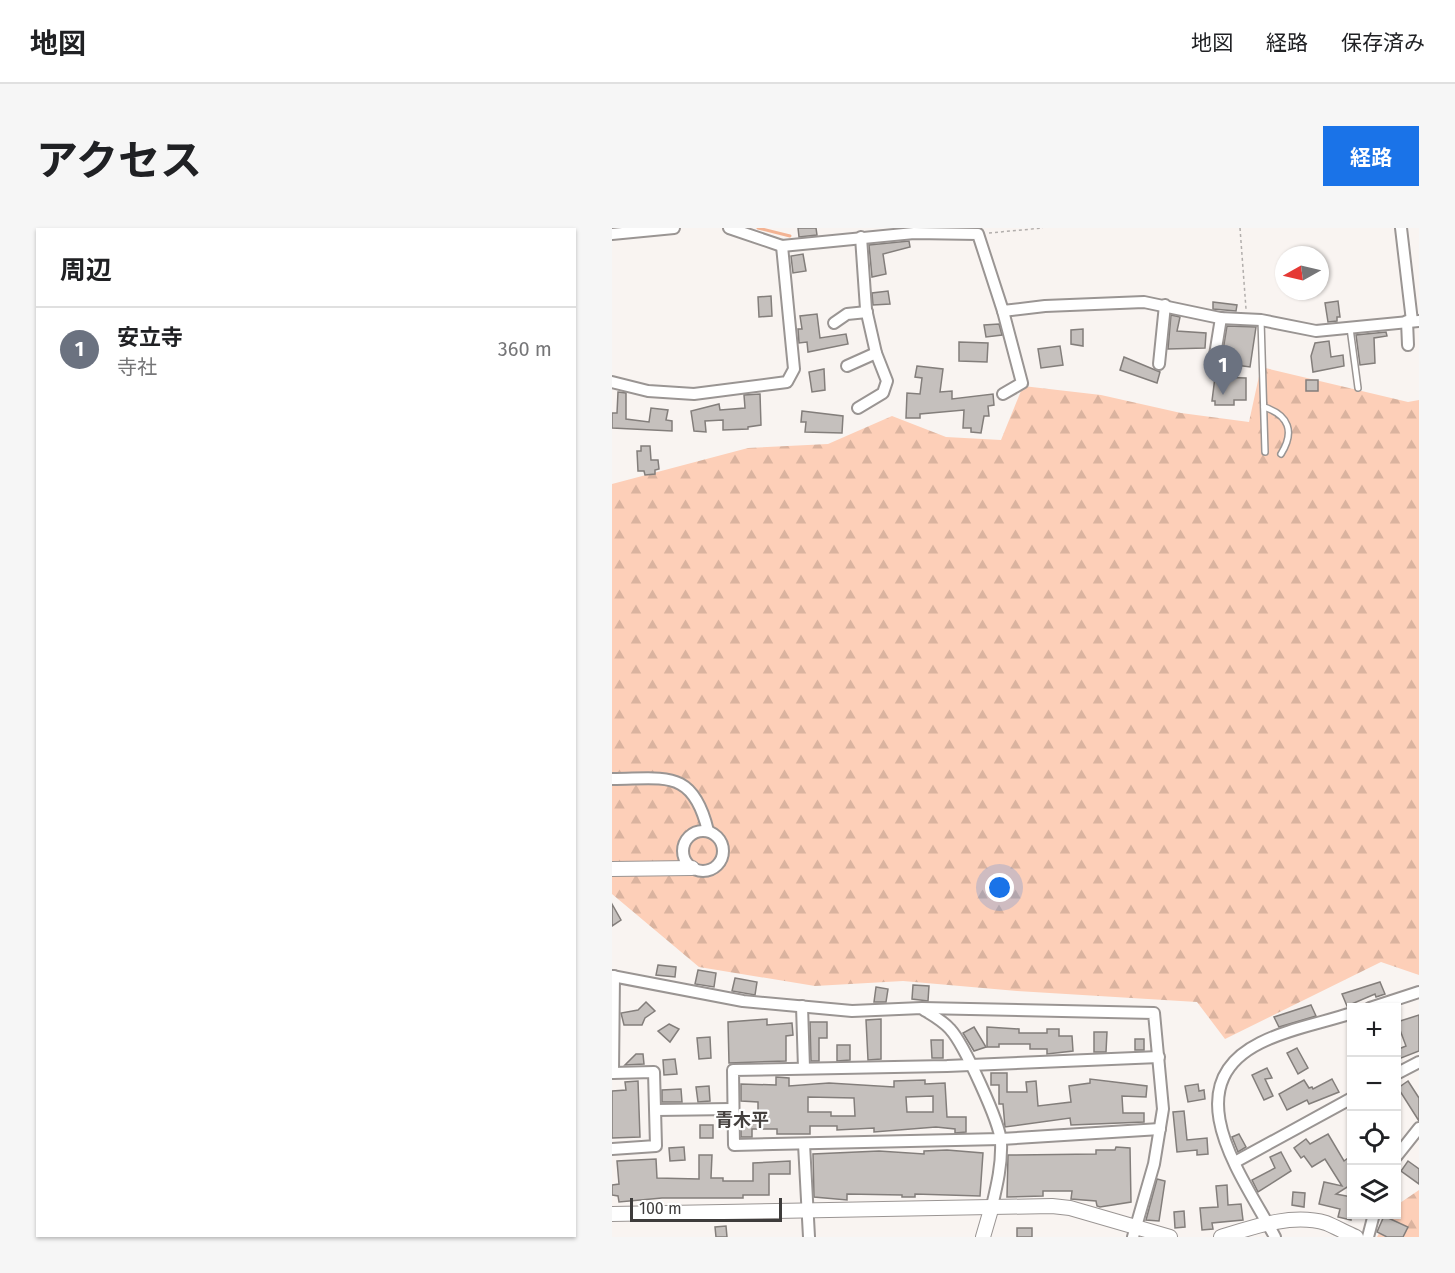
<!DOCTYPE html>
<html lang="ja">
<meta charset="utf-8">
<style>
body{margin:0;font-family:"Fira Sans","Noto Sans JP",sans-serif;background:#f6f6f6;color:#202124}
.controls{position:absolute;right:18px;bottom:18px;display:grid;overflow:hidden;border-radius:0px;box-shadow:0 2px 4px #0004}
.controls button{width:54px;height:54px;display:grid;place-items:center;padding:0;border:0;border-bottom:2px solid #e0e0e0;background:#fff;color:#202124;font:30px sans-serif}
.compass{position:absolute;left:663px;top:18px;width:54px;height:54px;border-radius:50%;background:#fff;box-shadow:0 2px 4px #0004;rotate:262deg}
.scale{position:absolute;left:18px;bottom:15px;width:152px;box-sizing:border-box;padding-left:6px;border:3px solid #3e3c3b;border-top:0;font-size:16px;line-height:21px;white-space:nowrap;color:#3e3c3b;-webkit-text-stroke:4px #fff;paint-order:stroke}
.you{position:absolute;left:388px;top:660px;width:21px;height:21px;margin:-15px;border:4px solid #fff;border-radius:50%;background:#1a73e8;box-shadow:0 0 0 9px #1a73e833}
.badge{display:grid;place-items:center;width:39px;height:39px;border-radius:50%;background:#1a73e8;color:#fff;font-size:20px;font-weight:700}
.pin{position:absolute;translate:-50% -50px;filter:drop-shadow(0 2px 3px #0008)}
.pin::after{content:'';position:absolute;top:32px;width:21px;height:18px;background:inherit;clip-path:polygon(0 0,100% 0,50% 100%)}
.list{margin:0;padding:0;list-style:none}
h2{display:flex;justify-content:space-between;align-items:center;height:78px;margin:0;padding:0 24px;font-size:26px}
h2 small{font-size:20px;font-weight:400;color:#757577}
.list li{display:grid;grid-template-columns:39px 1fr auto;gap:18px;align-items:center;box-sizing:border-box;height:84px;padding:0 24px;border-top:2px solid #e0e0e0}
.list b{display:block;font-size:22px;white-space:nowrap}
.list p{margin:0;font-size:20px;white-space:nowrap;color:#757577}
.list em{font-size:20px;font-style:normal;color:#757577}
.icon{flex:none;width:33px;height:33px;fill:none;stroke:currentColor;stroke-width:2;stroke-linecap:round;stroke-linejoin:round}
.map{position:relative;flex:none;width:807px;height:1009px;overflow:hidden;border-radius:0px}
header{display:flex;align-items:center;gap:36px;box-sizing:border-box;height:84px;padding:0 30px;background:#fff;border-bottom:2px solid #e0e0e0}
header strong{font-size:28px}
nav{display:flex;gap:33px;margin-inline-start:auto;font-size:21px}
.intro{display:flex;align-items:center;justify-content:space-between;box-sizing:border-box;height:144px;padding:0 36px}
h1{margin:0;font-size:42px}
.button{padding:15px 27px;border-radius:0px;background:#1a73e8;color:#fff;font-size:21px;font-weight:700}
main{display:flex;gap:36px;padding:0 36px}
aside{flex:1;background:#fff;border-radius:0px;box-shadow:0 2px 4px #0004}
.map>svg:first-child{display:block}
.forest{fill:url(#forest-firs)}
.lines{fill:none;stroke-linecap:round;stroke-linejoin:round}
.stream{stroke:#f3b393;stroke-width:3}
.building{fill:#c5c0bd;stroke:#837e7b;stroke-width:1.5;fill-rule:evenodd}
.lane-casing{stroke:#9a9593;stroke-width:8}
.street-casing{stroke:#9a9593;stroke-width:14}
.secondary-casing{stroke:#9a9593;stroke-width:16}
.path{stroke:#b2aeac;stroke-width:1.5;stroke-dasharray:3 3;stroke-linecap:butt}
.lane{stroke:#fff;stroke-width:5}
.street{stroke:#fff;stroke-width:10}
.secondary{stroke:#fff;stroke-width:14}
.labels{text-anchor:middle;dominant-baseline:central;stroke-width:4.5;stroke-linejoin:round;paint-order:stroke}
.quarter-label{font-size:18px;font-weight:bold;fill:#44403e;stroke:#fff}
</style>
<header>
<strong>地図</strong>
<nav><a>地図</a><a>経路</a><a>保存済み</a></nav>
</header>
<div class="intro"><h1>アクセス</h1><a class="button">経路</a></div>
<main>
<aside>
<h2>周辺<small></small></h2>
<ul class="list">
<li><span class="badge" style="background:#6b7280">1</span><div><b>安立寺</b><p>寺社</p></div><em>360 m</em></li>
</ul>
</aside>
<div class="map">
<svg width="807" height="1009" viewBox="0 0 807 1009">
<defs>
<pattern id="forest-firs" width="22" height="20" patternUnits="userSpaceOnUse" patternTransform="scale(1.5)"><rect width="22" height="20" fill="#fdcfb8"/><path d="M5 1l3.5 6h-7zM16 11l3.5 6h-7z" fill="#dab39f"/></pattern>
</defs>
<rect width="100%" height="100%" fill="#f9f4f1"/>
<g class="forest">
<path d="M649 139 796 174 807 172V747L769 734 613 811 585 774 405 763 291 753 203 758 87 739 0 666V256L136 220 216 216 280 188 334 209 389 212 411 158 489 167 569 185 637 194Z"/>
<path d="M807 962V1009H765L777 987 784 986 785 977Z"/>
</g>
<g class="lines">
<path class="stream" d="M146 0 178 8"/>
</g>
<g class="building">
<path d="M186 0H204L205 7 187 9Z"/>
<path d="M297 13 298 19 271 26 274 46 260 49 257 17Z"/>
<path d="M191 26 194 43 181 45 179 28Z"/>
<path d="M276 63 278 76 261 77 260 65Z"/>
<path d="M159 68 160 88 147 89 146 69Z"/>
<path d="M726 73 728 89H725V93L716 94 713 75Z"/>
<path d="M601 74 625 77 624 83 601 81Z"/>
<path d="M205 86 208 110 234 106 236 116 196 124 195 114 187 115 186 101H190L188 88Z"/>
<path d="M559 87 568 89 565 103 594 105 593 120 556 121Z"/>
<path d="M387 96 390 107 374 109 372 97Z"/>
<path d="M615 98 644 99 638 139 609 135Z"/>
<path d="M471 101V118L459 116V102Z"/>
<path d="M774 104 775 108 762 110 763 135 748 137 744 107Z"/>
<path d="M717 113 719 129 731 127 732 138 701 144 699 128 703 115Z"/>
<path d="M347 114 376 115 375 134 347 133Z"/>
<path d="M448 118 451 137 429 140 426 121Z"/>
<path d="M512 129 548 144 545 155 508 142Z"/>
<path d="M305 138 331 141 328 164 340 163V171L381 166 382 177 376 178 377 188H372L369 205 359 204V200H351L352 182 308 186V190H294L295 165 308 166 310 150 303 149Z"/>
<path d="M212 141 213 162 200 164 197 144Z"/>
<path d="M603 149 634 150V172H622V177H603V173H600Z"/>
<rect x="694" y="152" width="12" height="11"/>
<path d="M6 164 14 165V191L37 194 39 180 56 182 54 192 60 193V203L0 200V185H5Z"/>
<path d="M148 166 149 197 136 199V201L111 202V192L93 193 94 204 82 203 79 183 107 176 108 182 133 180 132 167Z"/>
<path d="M190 183 231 188 230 205 193 204 194 194H189Z"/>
<path d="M29 218H38L39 232H46L47 241 43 242V246L33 247 32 243H26L25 223H29Z"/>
<path d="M0 676 9 692 0 698Z"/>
<path d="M46 737 64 739 63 749 44 747Z"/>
<path d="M86 742 104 745 102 759 83 756Z"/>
<path d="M123 750 145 754 143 767 120 763Z"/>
<path d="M768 754 773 766 764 769 763 766 735 778 730 766Z"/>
<path d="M301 757 317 758 316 773 300 771Z"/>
<path d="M264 759 276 761 274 774H262Z"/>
<path d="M34 774 43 783 33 790 30 797H12L9 785 26 782Z"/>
<path d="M699 777 704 788 667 799 662 789Z"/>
<path d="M807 787V823L784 832V822L794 818 785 794Z"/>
<path d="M155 791V797L180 795 181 807 174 808V833L117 835 116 794Z"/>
<path d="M269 791V831L256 832 254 792Z"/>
<path d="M198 794H215V810H207V833H199Z"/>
<path d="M57 796 67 801 58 814 46 803Z"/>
<path d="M362 799 374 819 362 823 351 805Z"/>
<path d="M375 799 407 801V805H435V801H447V808H460L461 823 435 826V821H418V816H387V819H375Z"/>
<path d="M482 804H495L494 824H482Z"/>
<path d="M98 809 99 830 87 831 85 810Z"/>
<rect x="523" y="811" width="9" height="11"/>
<path d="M319 812H331V830H320Z"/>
<path d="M225 817H238V832L225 833Z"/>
<path d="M685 820 696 840 686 846 675 825Z"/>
<path d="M24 826H31L32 836 13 837Z"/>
<path d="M63 831 65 846 52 847 51 832Z"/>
<path d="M655 840 660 850 653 851 661 868 652 872 640 847Z"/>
<path d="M379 845H395V864H415L414 854 424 853 426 878 459 874 457 858 478 855V851L535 858 534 869 510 868 511 885H532V894L459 897 458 890 393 899 391 876H387V857H379Z"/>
<path d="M164 849 177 850V858L217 855 282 859V853L313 852V856L333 855 335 889H354V904L343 905V901L324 899 262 904V900L225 902V898H198V906H165V901H140V909H129V891H146V874L129 873V856L164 857ZM321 868V884H295L294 869ZM196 869 242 870 243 888H219V884H196Z"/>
<path d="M720 851 727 864 697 876 695 872 675 882 667 866 692 852 697 860 700 859 701 861Z"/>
<path d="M26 853 28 909 0 910V863L14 862 13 854Z"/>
<path d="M796 853 807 870V893L786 860Z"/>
<path d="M586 856 587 863 592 862 593 871 576 874 573 858Z"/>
<path d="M97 858 98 873 86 874 84 859Z"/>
<path d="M69 861 70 874H50V862Z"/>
<path d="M572 883 575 912 595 910 596 926 585 927V922L565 924 561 884Z"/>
<rect x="88" y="897" width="13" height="13"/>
<path d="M627 906 634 919 626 924 620 909Z"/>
<path d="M716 906 732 933 740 927V956L724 966 740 969 739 992 726 989 728 981 707 976 712 954 730 958 713 931 700 939 692 928 689 930 682 920 694 911 698 916Z"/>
<path d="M72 919 73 932 58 933 57 920Z"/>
<path d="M504 919 518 920 519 974 488 979 485 978 484 973 459 971 460 963H431V968L395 969 396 927 484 926V922H503Z"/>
<path d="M335 922 371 925 368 968 303 966V969H290V967L235 966V972L202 969 201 926 267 923 312 926V923Z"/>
<path d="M669 924 679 943 646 964 640 952 663 940 658 929Z"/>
<path d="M87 927H100L99 950H111V953H141V935L178 933V946H157V967H131V970H50L7 974 6 968 0 967V957L7 956 5 933 44 931 45 950 87 951Z"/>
<path d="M796 933 807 941V956L789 943Z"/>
<path d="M545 951 553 953 547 993 534 992Z"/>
<path d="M615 957 616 977 629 976 631 992 600 995 601 1001 590 1002 588 980 606 979 604 958Z"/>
<path d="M681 964 693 965 692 979 680 977Z"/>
<path d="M572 983 573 999 563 1000 562 984Z"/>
<path d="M772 988 796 999 791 1009H775L765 1004Z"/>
<path d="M114 998 115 1009H104L103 999Z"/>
<rect x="405" y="1000" width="15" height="9"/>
</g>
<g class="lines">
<defs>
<g id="lane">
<path d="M649 92 653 224"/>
<path d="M738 100 746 160"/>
<path d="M652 179C677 187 683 204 669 226"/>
</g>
<g id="street">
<path d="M117 0 170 18 302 5 366 6 391 83 433 78 532 74 608 90 649 92 704 103 807 93"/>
<path d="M789 0 800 93"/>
<path d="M0 6 62 0"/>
<path d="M391 83 410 155 391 166"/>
<path d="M795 93 796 117"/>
<path d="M222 95 235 86 255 84"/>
<path d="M602 133 609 90"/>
<path d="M547 136 553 77"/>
<path d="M235 138 264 125"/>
<path d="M0 154 36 163 82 166 175 154 182 141 170 18"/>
<path d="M246 180 271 165 275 153 264 125 254 81 249 9"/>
<path d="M0 551C53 551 81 540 96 603"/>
<circle cx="91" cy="623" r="20"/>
<path d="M0 748 131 773 240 783 310 780 542 785 551 881 542 936 521 1009"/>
<path d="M190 778 192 840"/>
<path d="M758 780 807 764"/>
<path d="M312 782C322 788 331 793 338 801 352 816 388 895 389 914 390 936 385 957 380 978"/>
<path d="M547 829 335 838 121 842 122 917 389 911 548 901"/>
<path d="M0 845 42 844 44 918 0 921"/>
<path d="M1 845 2 748"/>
<path d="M784 846 807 834"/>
<path d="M44 882 120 881"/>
<path d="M192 916 197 1009"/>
<path d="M784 929 807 900"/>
<path d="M623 934 740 870"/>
<path d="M663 1009C633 952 560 859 648 815 675 801 710 795 740 785"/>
<path d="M756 1009 762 986"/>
</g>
<g id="secondary">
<path d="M0 641 80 640"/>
<path d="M0 986 440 978 458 980 558 1009"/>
<path d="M371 1009 380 978"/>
<path d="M609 1009C641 999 680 985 714 995 724 999 734 1005 744 1009"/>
</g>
</defs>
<use href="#lane" class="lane-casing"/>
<use href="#street" class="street-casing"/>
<use href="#secondary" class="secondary-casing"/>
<g class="path">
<path d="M628 0 634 81"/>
<path d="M377 5 431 0"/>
</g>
<use href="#lane" class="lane"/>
<use href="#street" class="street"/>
<use href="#secondary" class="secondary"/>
</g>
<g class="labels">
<g class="quarter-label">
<text x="130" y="892">青木平</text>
</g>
</g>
</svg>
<div class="controls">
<button>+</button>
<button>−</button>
<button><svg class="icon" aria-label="locate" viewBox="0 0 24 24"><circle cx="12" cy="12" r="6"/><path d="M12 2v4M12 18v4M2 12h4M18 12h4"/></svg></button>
<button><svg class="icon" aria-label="layers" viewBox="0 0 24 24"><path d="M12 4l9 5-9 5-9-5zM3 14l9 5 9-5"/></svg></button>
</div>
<svg class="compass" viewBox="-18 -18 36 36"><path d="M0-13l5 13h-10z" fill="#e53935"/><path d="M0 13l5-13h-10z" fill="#757577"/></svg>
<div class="scale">100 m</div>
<div class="you"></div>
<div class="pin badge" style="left:611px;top:167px;background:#6b7280">1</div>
</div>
</main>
